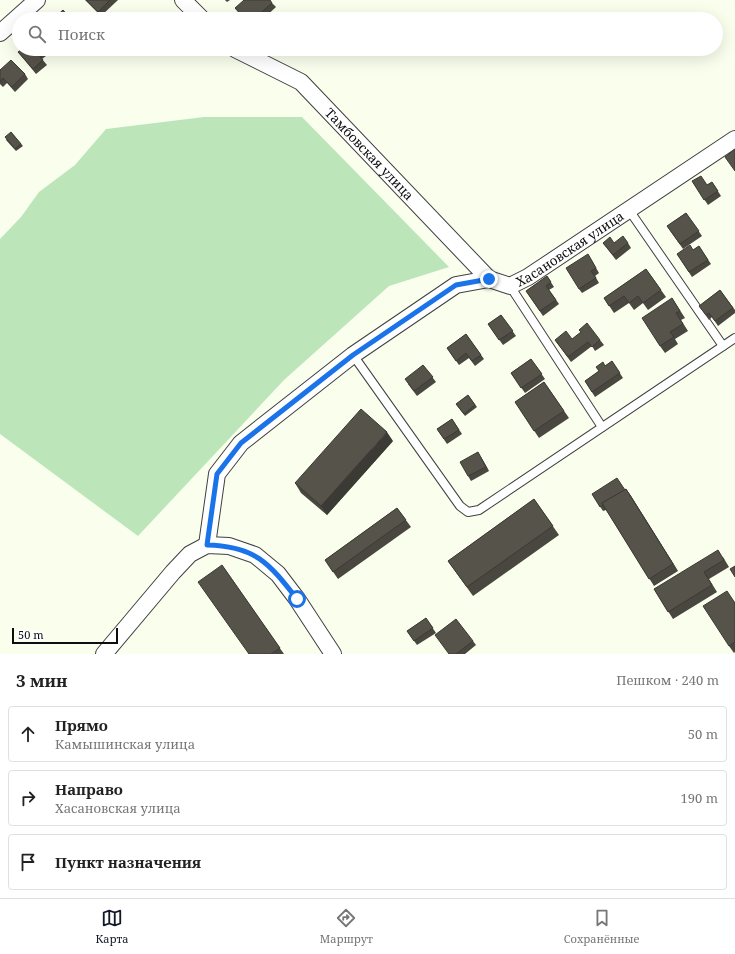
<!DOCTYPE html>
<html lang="ru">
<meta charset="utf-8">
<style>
body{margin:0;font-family:"Noto Serif",serif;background:#f6f6f6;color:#222}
.scale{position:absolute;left:12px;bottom:10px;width:106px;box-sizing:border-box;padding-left:4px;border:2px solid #0d0d0d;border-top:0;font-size:11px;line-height:14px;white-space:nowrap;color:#0d0d0d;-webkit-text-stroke:3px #fff;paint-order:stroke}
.stop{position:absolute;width:12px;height:12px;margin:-9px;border:3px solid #1a73e8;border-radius:50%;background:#fff}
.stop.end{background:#1a73e8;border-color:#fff;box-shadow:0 1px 4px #0008}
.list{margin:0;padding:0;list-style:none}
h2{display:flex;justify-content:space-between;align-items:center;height:52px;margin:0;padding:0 16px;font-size:17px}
h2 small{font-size:13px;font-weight:400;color:#767676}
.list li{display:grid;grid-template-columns:26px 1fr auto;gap:12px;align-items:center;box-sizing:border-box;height:56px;margin:0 8px 8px;padding:0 8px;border:1px solid #e0e0e0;border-radius:4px}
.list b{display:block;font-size:15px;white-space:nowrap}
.list p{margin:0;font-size:13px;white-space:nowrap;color:#767676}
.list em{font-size:13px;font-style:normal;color:#767676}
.icon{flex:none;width:22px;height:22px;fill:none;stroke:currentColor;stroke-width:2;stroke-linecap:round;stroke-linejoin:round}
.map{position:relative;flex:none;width:735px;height:654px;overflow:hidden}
.search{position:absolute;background:#fff;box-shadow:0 4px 16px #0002;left:12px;right:12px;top:12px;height:44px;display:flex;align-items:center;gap:10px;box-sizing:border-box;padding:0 14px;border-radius:22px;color:#767676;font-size:15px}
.sheet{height:244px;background:#fff}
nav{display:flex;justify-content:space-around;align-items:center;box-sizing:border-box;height:56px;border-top:1px solid #e0e0e0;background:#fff;font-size:11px;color:#767676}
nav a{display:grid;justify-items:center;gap:2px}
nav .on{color:#111827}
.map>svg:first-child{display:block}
.green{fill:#bce6b9}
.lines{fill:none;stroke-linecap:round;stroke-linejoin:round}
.service-casing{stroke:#404040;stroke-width:10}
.minor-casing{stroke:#404040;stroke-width:18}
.service{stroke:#fff;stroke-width:8}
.minor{stroke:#fff;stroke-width:16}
.wall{fill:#494740}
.shaded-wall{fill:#3c3a34}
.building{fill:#55534a;stroke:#3c3a34}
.route{stroke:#1a73e8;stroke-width:5}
.labels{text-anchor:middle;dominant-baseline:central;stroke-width:4;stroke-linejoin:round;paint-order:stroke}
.street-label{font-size:13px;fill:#0d0d0d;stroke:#fff}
</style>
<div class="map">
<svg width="735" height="654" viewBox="0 0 735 654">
<rect width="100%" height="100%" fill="#fafeed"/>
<path class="green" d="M204 117H302L449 267 389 286 284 380 138 536 0 434V239L21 217 39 192 75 165 106 129Z"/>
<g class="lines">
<defs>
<g id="service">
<path d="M629 210 723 346"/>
<path d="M510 286 602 427"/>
<path d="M353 355 460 506 468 512 479 510 735 338"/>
</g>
<g id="minor">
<path d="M183 0 202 19"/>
<path d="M0 33 37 0"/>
<path id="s1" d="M235 49 301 82 489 279"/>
<path id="s2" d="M207 545 217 474 241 443 353 355 456 285 489 279 510 286 528 277 735 139"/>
<path d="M104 654 173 572 190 554 207 545 229 546 255 555 278 574 297 599 333 654"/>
</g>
</defs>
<use href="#service" class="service-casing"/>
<use href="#minor" class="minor-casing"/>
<use href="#service" class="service"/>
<use href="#minor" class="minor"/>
</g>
<g class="wall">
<path d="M85 0H118L101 16Z"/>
<path d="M225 0H230L227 2Z"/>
<path d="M272 3 276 7 263 19H244L235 8Z"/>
<path d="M41 49 46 56 42 59 47 65 36 74 18 52Z"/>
<path d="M0 70 25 74 28 79 15 92 7 83 3 87 0 84Z"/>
<path d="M11 132 23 146 16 151 6 140Z"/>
<path d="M692 181 707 185 712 182 721 196 708 205Z"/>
<path d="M686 213 702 236 683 249 667 226Z"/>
<path d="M603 243H628L631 248 616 260Z"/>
<path d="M699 246 711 264 692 277 677 254 693 250Z"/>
<path d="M591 259 599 273 595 276 599 283 582 293 579 289Z"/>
<path d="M646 269 666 297 648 310 643 303 634 310 629 303 614 313 604 298Z"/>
<path d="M547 276 554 287 549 290 559 304 543 316 526 291Z"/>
<path d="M720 290 735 310V313L718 326 712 317 709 320 699 306Z"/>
<path d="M672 298 685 318 681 320 688 331 675 339 678 344 665 353 660 346Z"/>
<path d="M501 315 516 336 503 345 488 324Z"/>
<path d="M466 334 484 359 475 366 469 358 459 365 447 348Z"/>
<path d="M572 339 600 340 604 345 595 351 592 346 571 362 555 340Z"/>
<path d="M531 359 545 379 525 393 511 373Z"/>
<path d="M612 361 623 378 595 397 585 381 599 371 605 366Z"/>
<path d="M423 365 436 382 417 396 408 384Z"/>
<path d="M544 382 569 418 539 438 515 402Z"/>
<path d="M468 395 477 407 465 416 456 404Z"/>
<path d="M452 419 462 434 447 444 437 429Z"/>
<path d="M393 441 327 515 301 493 295 483Z"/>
<path d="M481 457 489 471 471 481 468 476Z"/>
<path d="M625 489H626L631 496 678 571 654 586 606 510 603 511 592 494Z"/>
<path d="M534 499 559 535 473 596 448 561Z"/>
<path d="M397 508 411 527 338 579 325 560Z"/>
<path d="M723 557 729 567 709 579 717 592 673 619 654 589Z"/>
<path d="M222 565 284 654H249Z"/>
<path d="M735 603V652L734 653 729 646Z"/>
<path d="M426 618 436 633 417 645 407 631Z"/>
<path d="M473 641 476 645 465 654H449Z"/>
</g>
<g class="shaded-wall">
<path d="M387 432 393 441 327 515 321 506Z"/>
<path d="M478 452 481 457 489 471 486 467Z"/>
<path d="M626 489 631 496 678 571 673 564Z"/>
</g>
<g class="building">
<path d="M86 0H110L98 12Z"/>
<path d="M244 0H270L272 3 254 19H245L235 8Z"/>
<path d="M63 10 71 19H53Z"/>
<path d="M133 14 138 19H128Z"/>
<path d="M22 49H41L42 51 38 54 43 60 33 69 18 52Z"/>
<path d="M11 60 25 74 12 87 3 78 0 82V70Z"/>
<path d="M11 132 21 144 15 149 5 137Z"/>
<path d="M735 149V171L725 157Z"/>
<path d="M701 176 707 185 712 182 718 191 704 200 692 181Z"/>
<path d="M686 213 699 231 680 244 667 226Z"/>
<path d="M623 236 628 243 613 255 603 243 610 237 614 243Z"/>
<path d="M690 245 693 250 699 246 708 260 689 272 677 254Z"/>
<path d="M588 254 596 268 591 271 596 278 579 289 566 268Z"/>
<path d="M646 269 661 290 643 303 638 296 629 303 624 296 609 306 604 298Z"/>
<path d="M547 276 551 282 546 286 556 300 540 311 526 291Z"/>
<path d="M720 290 733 308 715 321 709 313 706 315 699 306Z"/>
<path d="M672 298 680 311 676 313 683 324 670 332 674 337 660 346 642 318Z"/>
<path d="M501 315 513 331 499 340 488 324Z"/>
<path d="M587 323 600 340 592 347 588 342 568 357 555 340 566 331 572 339 581 332 579 330Z"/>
<path d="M466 334 481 355 472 361 466 353 456 361 447 348Z"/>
<path d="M531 359 542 374 521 388 511 373Z"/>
<path d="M612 361 620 373 592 392 585 381 599 371 596 367 603 362 605 366Z"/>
<path d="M423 365 433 377 414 391 405 379Z"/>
<path d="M544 382 564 411 534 431 515 402Z"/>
<path d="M468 395 475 405 464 414 456 404Z"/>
<path d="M361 409 387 432 321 506 295 483Z"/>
<path d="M452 419 459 430 444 439 437 429Z"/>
<path d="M478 452 486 467 468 476 460 462Z"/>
<path d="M617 478 625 490 602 503 603 505 600 507 592 494Z"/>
<path d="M626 489 673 564 649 579 602 503Z"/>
<path d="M534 499 553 526 467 587 448 561Z"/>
<path d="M397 508 406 520 333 572 325 560Z"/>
<path d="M718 550 724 560 704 572 712 585 668 612 654 589Z"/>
<path d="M222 565 280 648 271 654H249L198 582Z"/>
<path d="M735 566V577L730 569Z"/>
<path d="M727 591 735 603V642L729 646 703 606Z"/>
<path d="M426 618 433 628 414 641 407 631Z"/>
<path d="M456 619 473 641 456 654H449L435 635Z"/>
</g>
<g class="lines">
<path class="route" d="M297 599C269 563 255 546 207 545L217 474 241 443 353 355 456 285 489 279"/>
</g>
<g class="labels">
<g class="street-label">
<text stroke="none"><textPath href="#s1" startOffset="173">Тамбовская улица</textPath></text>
<text stroke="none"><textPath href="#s2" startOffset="504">Хасановская улица</textPath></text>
</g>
</g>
</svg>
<div class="scale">50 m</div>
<div class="stop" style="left:297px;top:599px"></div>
<div class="stop end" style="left:489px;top:279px"></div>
<div class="search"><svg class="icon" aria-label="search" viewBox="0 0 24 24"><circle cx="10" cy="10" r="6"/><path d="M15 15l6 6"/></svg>Поиск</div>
</div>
<section class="sheet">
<h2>3 мин<small>Пешком · 240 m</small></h2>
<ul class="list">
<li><svg class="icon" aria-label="ahead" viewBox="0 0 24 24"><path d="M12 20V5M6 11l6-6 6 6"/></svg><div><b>Прямо</b><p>Камышинская улица</p></div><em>50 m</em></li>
<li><svg class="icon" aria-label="right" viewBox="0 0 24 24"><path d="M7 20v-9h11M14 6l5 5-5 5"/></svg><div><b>Направо</b><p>Хасановская улица</p></div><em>190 m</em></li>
<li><svg class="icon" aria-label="arrive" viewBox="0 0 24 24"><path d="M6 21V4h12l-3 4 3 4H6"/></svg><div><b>Пункт назначения</b></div></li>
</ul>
</section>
<nav>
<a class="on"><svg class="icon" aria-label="map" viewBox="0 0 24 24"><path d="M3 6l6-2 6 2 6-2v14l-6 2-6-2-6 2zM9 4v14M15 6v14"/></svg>Карта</a>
<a><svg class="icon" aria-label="directions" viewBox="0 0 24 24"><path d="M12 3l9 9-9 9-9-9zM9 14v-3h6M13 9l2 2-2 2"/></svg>Маршрут</a>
<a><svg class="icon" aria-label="saved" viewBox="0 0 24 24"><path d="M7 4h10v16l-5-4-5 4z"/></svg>Сохранённые</a>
</nav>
